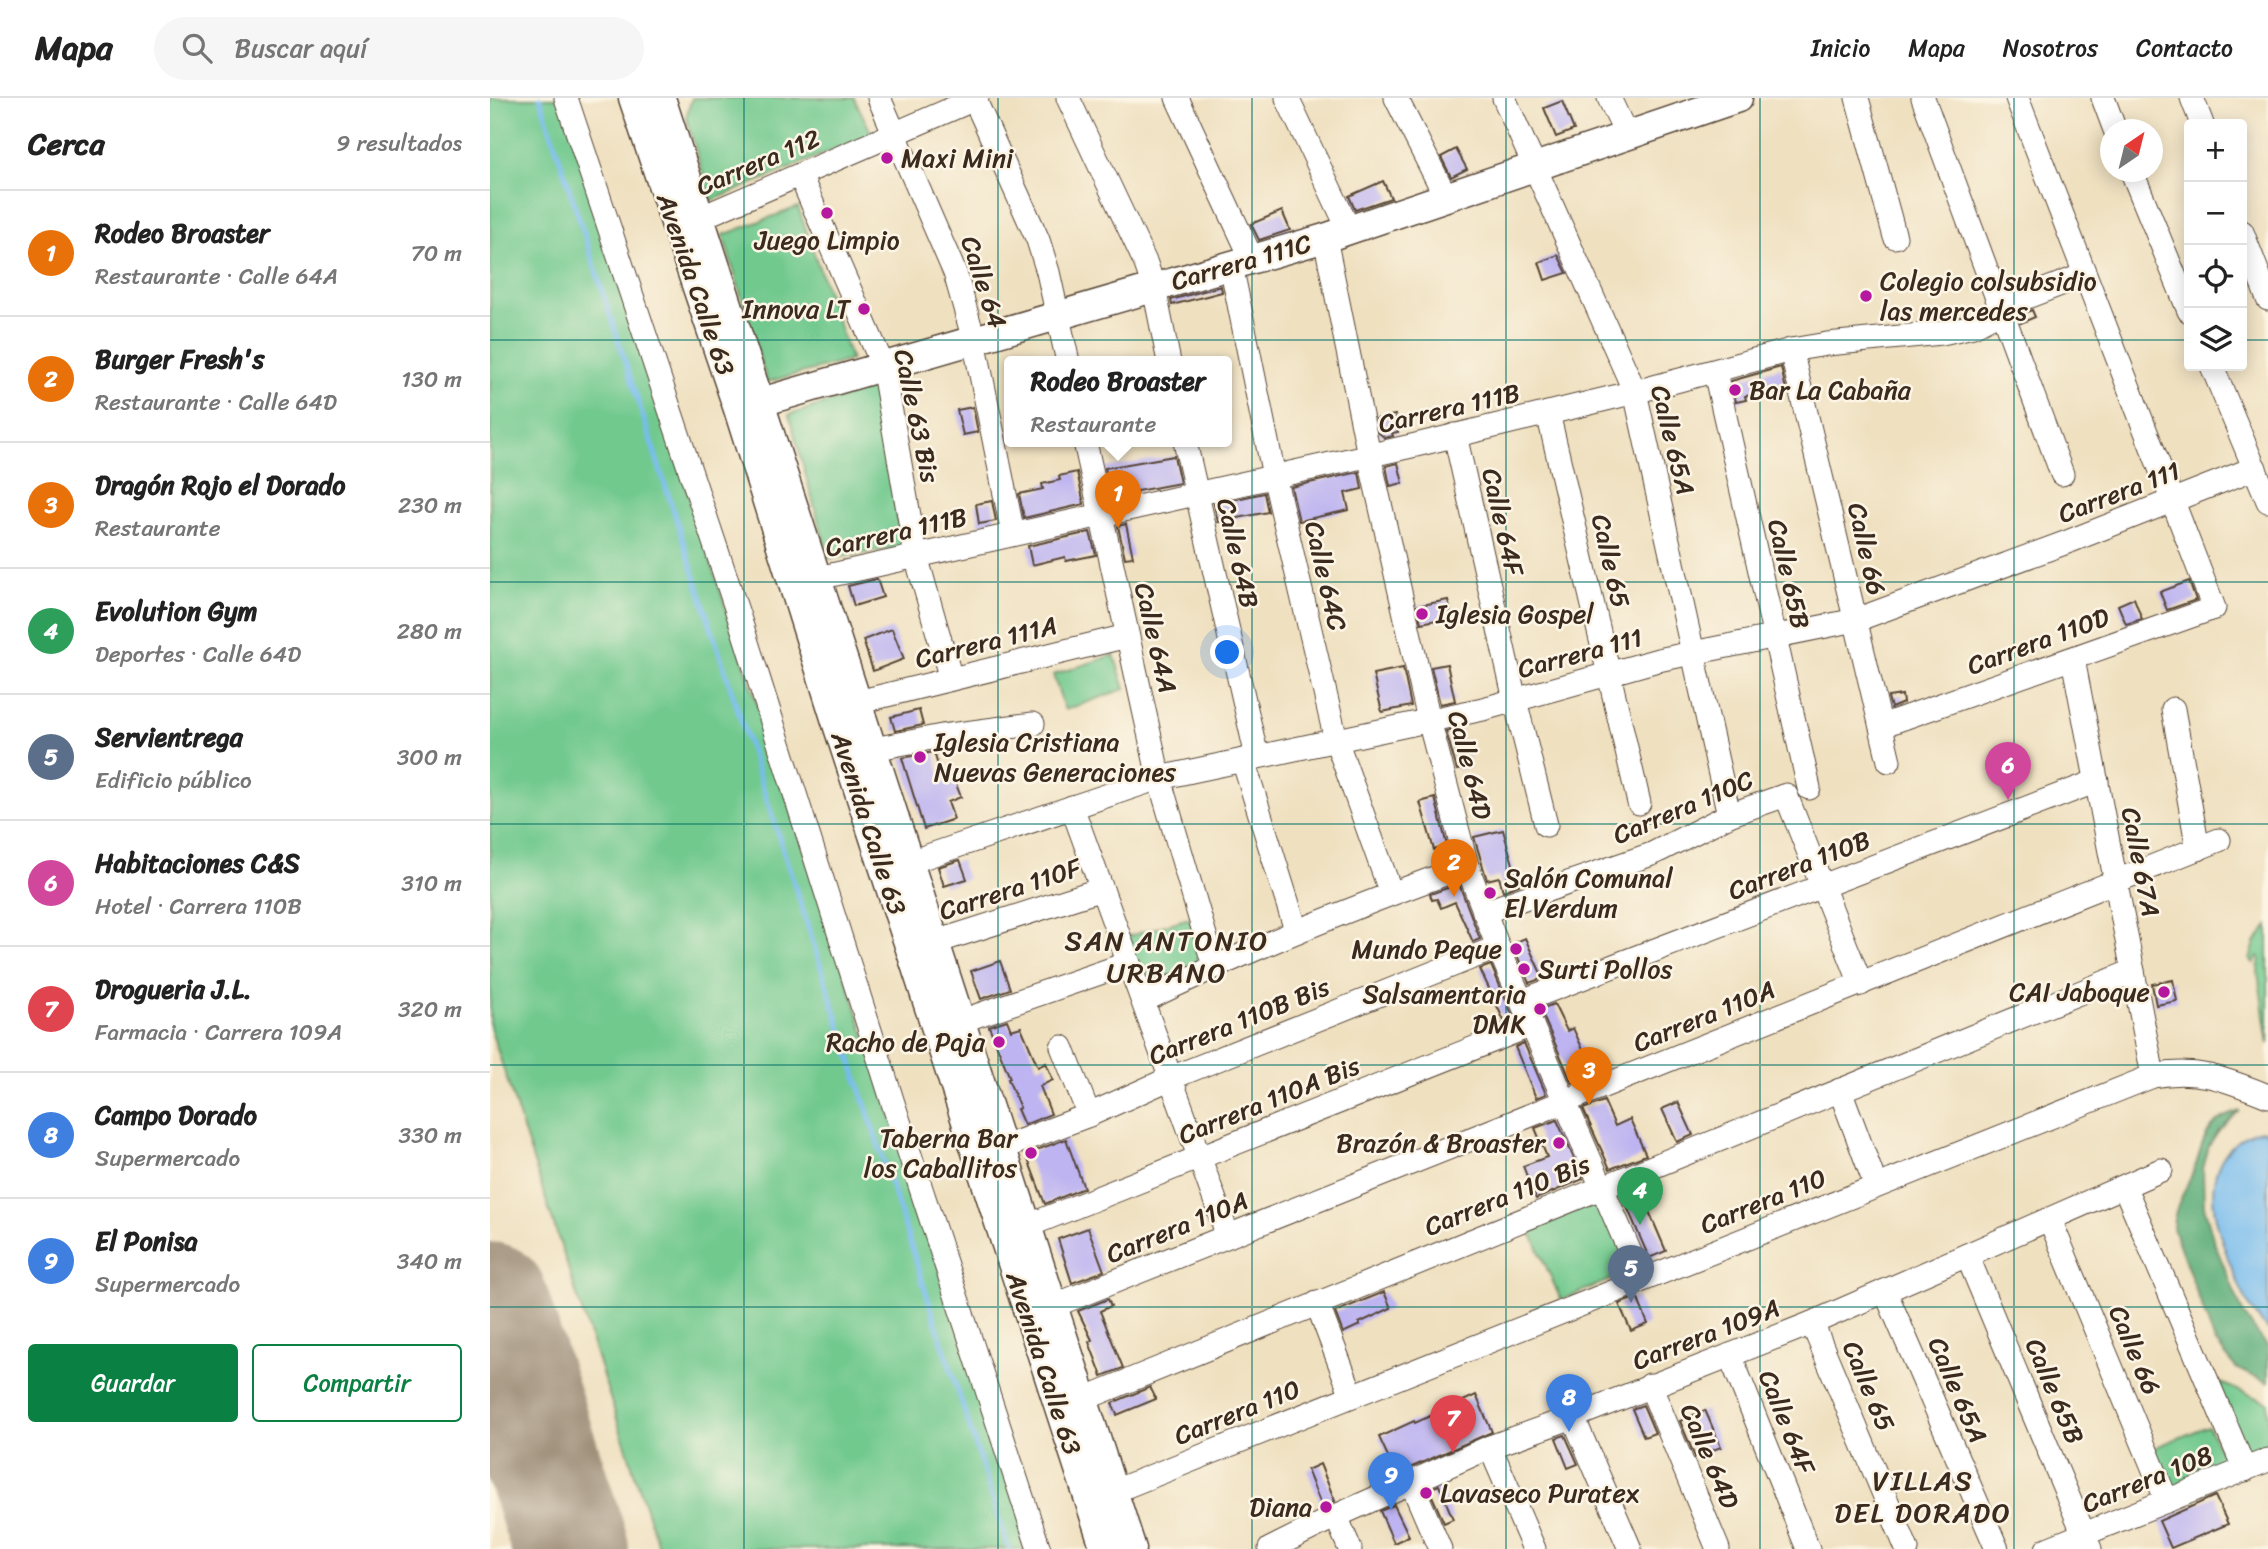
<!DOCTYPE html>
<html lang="es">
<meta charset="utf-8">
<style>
body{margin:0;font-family:Sriracha,sans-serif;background:#f6f6f6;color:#222}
.controls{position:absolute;right:21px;top:21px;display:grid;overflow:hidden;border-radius:7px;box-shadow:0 4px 18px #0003}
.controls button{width:63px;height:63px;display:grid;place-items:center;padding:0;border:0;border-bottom:2px solid #e0e0e0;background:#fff;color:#222;font:35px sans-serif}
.compass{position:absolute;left:1610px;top:21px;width:63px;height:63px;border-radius:50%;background:#fff;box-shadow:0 4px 18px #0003;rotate:35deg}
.you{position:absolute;left:738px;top:555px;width:24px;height:24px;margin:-18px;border:5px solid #fff;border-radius:50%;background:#1a73e8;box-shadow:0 0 0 10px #1a73e833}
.badge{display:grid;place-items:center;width:46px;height:46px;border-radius:50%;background:#0b8043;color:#fff;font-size:23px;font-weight:700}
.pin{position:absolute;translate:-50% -58px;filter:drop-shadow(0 2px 4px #0008)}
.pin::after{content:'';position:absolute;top:37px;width:24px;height:21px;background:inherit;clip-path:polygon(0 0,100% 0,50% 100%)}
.popup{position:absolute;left:514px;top:258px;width:228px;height:91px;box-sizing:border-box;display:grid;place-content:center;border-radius:7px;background:#fff;filter:drop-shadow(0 2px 5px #0005);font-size:23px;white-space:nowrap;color:#767676}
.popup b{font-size:26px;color:#222}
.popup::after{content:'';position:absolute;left:50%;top:100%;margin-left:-14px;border:14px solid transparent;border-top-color:#fff}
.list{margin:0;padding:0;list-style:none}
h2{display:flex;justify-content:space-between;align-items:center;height:91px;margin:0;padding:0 28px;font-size:30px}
h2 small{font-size:23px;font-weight:400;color:#767676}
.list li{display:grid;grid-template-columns:46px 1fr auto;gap:21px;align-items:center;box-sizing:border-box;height:126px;padding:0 28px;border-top:2px solid #e0e0e0}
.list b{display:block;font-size:26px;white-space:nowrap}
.list p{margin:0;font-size:23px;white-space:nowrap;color:#767676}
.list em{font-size:23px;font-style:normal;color:#767676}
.actions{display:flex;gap:14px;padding:21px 28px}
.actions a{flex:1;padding:16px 0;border:2px solid #0b8043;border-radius:7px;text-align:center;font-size:24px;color:#0b8043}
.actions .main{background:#0b8043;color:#fff}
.icon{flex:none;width:38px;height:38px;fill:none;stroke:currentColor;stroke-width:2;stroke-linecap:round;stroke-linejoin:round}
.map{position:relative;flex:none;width:1778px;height:1451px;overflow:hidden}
header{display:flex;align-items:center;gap:42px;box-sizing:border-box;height:98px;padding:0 35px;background:#fff;border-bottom:2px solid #e0e0e0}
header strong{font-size:33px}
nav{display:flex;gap:38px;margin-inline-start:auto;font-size:24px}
.search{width:490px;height:63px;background:#f6f6f6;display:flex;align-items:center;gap:18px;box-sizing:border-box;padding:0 24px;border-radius:38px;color:#767676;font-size:26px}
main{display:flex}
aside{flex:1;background:#fff}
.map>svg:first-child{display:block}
.green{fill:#71c98e;stroke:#567a56;stroke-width:2}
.forest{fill:#5cad79;stroke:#4c6c4c;stroke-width:2}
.water{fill:#77bcee;stroke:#597386;stroke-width:2}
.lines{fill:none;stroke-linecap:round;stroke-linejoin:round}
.stream{stroke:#77bcee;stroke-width:5}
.taxiway{stroke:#95856f;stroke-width:46}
.runway{stroke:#95856f;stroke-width:116}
.building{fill:#bdb4f1}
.minor-casing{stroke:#564536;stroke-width:25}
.major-casing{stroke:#564536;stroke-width:31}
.minor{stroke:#fff;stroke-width:23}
.major{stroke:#fff;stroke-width:28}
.grid{fill:none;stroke:#0f766e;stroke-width:2;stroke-opacity:0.55}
.poi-dot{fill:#b5179e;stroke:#fcf5e5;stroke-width:2.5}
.labels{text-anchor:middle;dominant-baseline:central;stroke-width:5;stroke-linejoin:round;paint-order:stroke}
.poi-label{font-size:26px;fill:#3b2a1e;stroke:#fcf5e5;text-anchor:start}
.street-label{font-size:26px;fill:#3b2a1e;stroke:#fcf5e5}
.neighbourhood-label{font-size:28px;letter-spacing:2px;fill:#3b2a1e;stroke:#fcf5e5}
</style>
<header>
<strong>Mapa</strong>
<div class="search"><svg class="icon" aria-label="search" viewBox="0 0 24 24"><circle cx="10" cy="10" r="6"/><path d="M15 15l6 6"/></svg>Buscar aquí</div>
<nav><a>Inicio</a><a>Mapa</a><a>Nosotros</a><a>Contacto</a></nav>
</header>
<main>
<aside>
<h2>Cerca<small>9 resultados</small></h2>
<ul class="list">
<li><span class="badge" style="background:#e8710a">1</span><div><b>Rodeo Broaster</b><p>Restaurante · Calle 64A</p></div><em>70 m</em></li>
<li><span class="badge" style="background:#e8710a">2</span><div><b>Burger Fresh's</b><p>Restaurante · Calle 64D</p></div><em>130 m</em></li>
<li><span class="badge" style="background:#e8710a">3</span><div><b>Dragón Rojo el Dorado</b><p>Restaurante</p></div><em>230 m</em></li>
<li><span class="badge" style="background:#2e9e5b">4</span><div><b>Evolution Gym</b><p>Deportes · Calle 64D</p></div><em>280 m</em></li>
<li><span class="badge" style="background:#5c6f8a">5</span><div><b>Servientrega</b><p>Edificio público</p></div><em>300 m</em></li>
<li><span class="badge" style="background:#d1479c">6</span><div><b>Habitaciones C&amp;S</b><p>Hotel · Carrera 110B</p></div><em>310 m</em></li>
<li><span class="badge" style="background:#e0444e">7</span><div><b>Drogueria J.L.</b><p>Farmacia · Carrera 109A</p></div><em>320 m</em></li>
<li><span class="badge" style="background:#3f7fe0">8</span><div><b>Campo Dorado</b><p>Supermercado</p></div><em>330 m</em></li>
<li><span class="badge" style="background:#3f7fe0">9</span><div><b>El Ponisa</b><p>Supermercado</p></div><em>340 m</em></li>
</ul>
<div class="actions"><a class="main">Guardar</a><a>Compartir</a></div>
</aside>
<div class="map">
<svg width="1778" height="1451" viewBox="0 0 1778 1451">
<rect width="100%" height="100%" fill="#fcf5e5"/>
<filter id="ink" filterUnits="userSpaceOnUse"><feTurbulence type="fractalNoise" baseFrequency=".0143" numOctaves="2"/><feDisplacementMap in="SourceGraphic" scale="14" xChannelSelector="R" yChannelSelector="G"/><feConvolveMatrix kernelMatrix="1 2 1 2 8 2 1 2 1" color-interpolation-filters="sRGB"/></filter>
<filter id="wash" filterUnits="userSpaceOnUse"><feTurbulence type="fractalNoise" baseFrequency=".00686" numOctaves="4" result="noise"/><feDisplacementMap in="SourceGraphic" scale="28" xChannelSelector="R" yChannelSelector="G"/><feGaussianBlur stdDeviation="1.57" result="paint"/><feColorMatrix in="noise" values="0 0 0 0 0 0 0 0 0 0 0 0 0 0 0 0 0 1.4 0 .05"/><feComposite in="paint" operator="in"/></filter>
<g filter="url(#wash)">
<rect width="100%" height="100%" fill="#efe0c0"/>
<g class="green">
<path d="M0 0H70L542 1451H169L0 929Z"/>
<path d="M202 0H364L382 36 221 103 196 19Z"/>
<path d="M308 109 361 262 277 284 233 137Z"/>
<path d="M386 289 412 449 339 461 299 317Z"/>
<path d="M624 557 635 591 575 612 563 577Z"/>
<path d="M699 820 716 866 655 894 636 839Z"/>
<path d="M1778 828V946L1768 874 1770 860 1768 859 1764 865 1760 862 1765 845Z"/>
<path d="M1112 1099 1144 1172 1071 1202 1040 1132Z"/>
<path d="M1723 1282 1778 1304V1353L1758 1361Z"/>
<path d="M1718 1328 1737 1367 1678 1393 1661 1351Z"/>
</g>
<path class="forest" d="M1750 1013 1729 1033 1719 1048 1713 1071 1714 1108 1724 1144 1754 1217 1778 1249V1285L1746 1270 1725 1244 1683 1130C1684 1107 1697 1091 1705 1069 1710 1056 1712 1041 1722 1029 1729 1020 1739 1017 1750 1013Z"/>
<path class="water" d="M1771 1032 1778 1034V1232C1758 1211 1750 1190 1739 1163 1726 1126 1711 1084 1739 1051 1748 1041 1758 1034 1771 1032Z"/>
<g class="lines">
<path class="stream" d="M50 0 519 1451"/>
<path class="taxiway" d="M0 1289 21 1324 69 1413"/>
<path class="runway" d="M0 1202 81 1451"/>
</g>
<g id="blocks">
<g class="building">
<path d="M1072 3 1084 32 1066 39 1054 10Z"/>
<path d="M966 51 977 71 961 79 951 59Z"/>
<path d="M893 83 901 100 865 112 859 98Z"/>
<path d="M792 113 800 132 769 142 761 126Z"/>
<path d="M1068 157 1077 175 1055 182 1049 164Z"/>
<path d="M731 188 732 194 682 207 681 202Z"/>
<path d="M1542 212 1545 219 1531 225 1528 217Z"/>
<path d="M1291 269 1296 292 1255 298 1256 302 1246 304 1241 283Z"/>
<path d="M483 309 488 334 473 337 467 312Z"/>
<path d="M905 317 908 334 902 335 903 338 895 340 889 335 886 321Z"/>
<path d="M684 358 690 385 631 396V398L622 400 615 370Z"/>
<path d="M908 365 913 385 900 388 896 368Z"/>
<path d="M587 374 594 406 534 420 529 396 553 391 552 386 570 382 569 378Z"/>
<path d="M869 374 872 391 855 395 859 412 809 423 801 389Z"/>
<path d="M774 395 778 414 728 424 724 406Z"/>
<path d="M502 403 506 423 489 426 486 406Z"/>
<path d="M636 426 643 459 635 460 628 428Z"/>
<path d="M600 434 606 457 576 463 575 459 542 467 538 448Z"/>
<path d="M387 481 393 499 364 508 358 488Z"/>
<path d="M1699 483 1706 502 1677 512 1670 494Z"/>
<path d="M1644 500 1652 521 1636 526 1628 507Z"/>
<path d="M958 502 962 519 931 525 927 508Z"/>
<path d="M402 531 414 561 383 573 373 542Z"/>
<path d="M957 566 965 603 950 606 941 569Z"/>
<path d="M913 570 921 608 892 614 883 576Z"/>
<path d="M1412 597 1413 605 1401 610 1398 599Z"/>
<path d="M429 612 433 627 405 633 401 619Z"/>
<path d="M969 630 980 669 967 672 956 633Z"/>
<path d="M444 654 453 685 464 681 471 699 458 704 464 721 434 731 412 660Z"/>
<path d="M945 700 957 748 944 752 930 704Z"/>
<path d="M1013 732 1029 787 1013 793 1009 779 997 782 984 739Z"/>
<path d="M470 762 477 781 454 788 448 769Z"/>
<path d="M969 786 990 841 983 844 965 804 951 810 947 801 942 802 940 796Z"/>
<path d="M1035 840 1053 880 1039 885 1022 846Z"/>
<path d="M510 863 520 891 491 901 481 873Z"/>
<path d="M1001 867 1023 919 1014 923 990 871Z"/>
<path d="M1683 882 1687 903 1666 907 1662 886Z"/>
<path d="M1064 906 1077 933 1083 930 1102 971 1100 972 1102 977 1082 985 1050 911Z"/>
<path d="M517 922 521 932 531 929 548 969 556 965 563 982 550 988 561 1016 534 1027 527 1011 530 1010 518 981 520 980 499 928Z"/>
<path d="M1034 945 1056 996 1046 1000 1025 949Z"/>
<path d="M1114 1003 1125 1028 1140 1021 1156 1057 1120 1071 1093 1011Z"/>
<path d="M1188 1004 1203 1037 1187 1044 1172 1011Z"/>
<path d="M1067 1022 1093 1081 1046 1101 1033 1068 1057 1059 1045 1030Z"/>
<path d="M576 1041 594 1090 555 1106 536 1056Z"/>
<path d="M1149 1090 1176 1153 1159 1160 1132 1097Z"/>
<path d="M598 1130 614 1173 582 1185 568 1141Z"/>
<path d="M894 1194 901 1210 869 1225 870 1227 853 1235 845 1214Z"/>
<path d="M1147 1199 1158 1226 1141 1233 1129 1206Z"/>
<path d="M618 1201 621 1208 610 1213 633 1270 612 1278 599 1244 602 1242 588 1213Z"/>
<path d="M660 1289 666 1301 627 1317 622 1305Z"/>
<path d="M986 1297 1002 1334 906 1376 889 1339 924 1323 925 1325Z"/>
<path d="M1153 1307 1165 1335 1154 1339 1142 1311Z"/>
<path d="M1215 1312 1231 1349 1205 1359 1190 1323Z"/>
<path d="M1075 1337 1088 1366 1078 1370 1066 1340Z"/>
<path d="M830 1366 845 1403 832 1409 817 1372Z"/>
<path d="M949 1387 963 1421 954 1425 939 1391Z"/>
<path d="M1725 1398 1738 1426 1681 1450 1669 1423Z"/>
<path d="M904 1407 919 1438 904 1445 890 1413Z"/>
</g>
</g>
</g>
<g filter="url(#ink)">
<use href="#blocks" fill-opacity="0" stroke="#564536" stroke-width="2"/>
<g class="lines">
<defs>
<g id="minor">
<path d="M76 0 248 516 403 1005 549 1451"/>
<path d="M389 0 465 175 484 242 523 436"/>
<path d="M484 0 548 142 558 174 578 264"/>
<path d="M578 0 656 166 664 190 679 264"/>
<path d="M687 0 762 161"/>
<path d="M797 0 859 132"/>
<path d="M906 0 956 99"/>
<path d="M1014 0 1145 294 1239 717"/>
<path d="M1119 0 1137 38"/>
<path d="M1367 0 1405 139"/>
<path d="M1433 0 1572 376"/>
<path d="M1613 0 1625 32"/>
<path d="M1702 0 1712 26"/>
<path d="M1642 74 1699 213"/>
<path d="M310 77 393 268 426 458 461 581"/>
<path d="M196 126 487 0"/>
<path d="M1752 134 1778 201"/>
<path d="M835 140 879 357 939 622 977 768 1008 849 1152 1182"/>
<path d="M741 167 784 378 846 642 901 795"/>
<path d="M1301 252 1399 663"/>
<path d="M1722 268 1778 403"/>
<path d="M1225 274 1319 690"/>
<path d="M1058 315 1149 705"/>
<path d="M965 337 1025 602 1056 727"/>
<path d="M595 344 669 680 724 868"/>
<path d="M695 344 767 659"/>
<path d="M328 480 926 347 1145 294 1301 252 1337 246 1452 235 1483 228 1500 219 1511 209 1594 177"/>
<path d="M1583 561 1663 978"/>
<path d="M368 604 637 538"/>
<path d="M1683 611 1708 751"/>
<path d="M1391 628 1724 510 1527 0"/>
<path d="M383 651 452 638 543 626"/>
<path d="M753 662 806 832"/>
<path d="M582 709 738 1138"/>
<path d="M420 764 669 680 993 611 1168 562 1366 522 1580 443 1765 370"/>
<path d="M994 814 1162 756 1239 717 1296 697 1371 886"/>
<path d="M446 844 612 791"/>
<path d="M653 903C758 851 866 808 977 768"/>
<path d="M1032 903 1607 683"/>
<path d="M471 923 639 865"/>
<path d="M572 949 599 1017"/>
<path d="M1350 992 1386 1088"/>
<path d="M512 1050 599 1017 681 980 1008 849"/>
<path d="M1635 1090 1755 1372"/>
<path d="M1560 1122 1677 1403"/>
<path d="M537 1128 1042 927"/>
<path d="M1477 1157 1600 1451"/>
<path d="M1395 1193 1507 1451"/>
<path d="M827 1205 862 1298"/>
<path d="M563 1208 1729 742"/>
<path d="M1322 1225 1417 1451"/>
<path d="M1240 1257 1318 1451"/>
<path d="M1160 1287 1228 1451"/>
<path d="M579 1307 1643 873"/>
<path d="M1083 1319 1140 1451"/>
<path d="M1000 1349 1044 1451"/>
<path d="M921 1384 950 1451"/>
<path d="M607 1400 1663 978C1707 969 1737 982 1778 998"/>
<path d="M846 1418 860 1451"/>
<path d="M780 1451 846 1418 1000 1349 1083 1319 1322 1225 1671 1072"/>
<path d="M1557 1451 1778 1362"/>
</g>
<g id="major">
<path d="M143 0 248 311 346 623 615 1451"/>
<path d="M171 0 642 1451"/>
<path d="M254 309 835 140 1248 0"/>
</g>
</defs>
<use href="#minor" class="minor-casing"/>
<use href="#major" class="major-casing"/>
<use href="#minor" class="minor"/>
<use href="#major" class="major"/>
</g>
</g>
<path class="grid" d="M254 0V1451M508 0V1451M762 0V1451M1016 0V1451M1270 0V1451M1524 0V1451M0 242H1699M1752 242H1778M0 484H1778M0 726H1778M0 967H1778M0 1209H1778"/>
<g class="poi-dot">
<circle cx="397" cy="60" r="7"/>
<circle cx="337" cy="115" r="7"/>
<circle cx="1376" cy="198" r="7"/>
<circle cx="374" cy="211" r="7"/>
<circle cx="1245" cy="292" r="7"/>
<circle cx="932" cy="516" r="7"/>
<circle cx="430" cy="659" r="7"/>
<circle cx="1000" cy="795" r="7"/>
<circle cx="1026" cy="851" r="7"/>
<circle cx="1034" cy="871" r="7"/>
<circle cx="1674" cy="894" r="7"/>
<circle cx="1050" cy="911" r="7"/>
<circle cx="509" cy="944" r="7"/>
<circle cx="1069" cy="1045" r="7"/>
<circle cx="541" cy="1055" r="7"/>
<circle cx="936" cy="1395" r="7"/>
<circle cx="836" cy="1409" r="7"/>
</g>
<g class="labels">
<g class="poi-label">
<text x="411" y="60">Maxi Mini</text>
<text x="337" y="142" text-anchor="middle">Juego Limpio</text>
<text x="1390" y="183">Colegio colsubsidio<tspan x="1390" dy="30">las mercedes</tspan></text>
<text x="360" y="211" text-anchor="end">Innova LT</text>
<text x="1259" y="292">Bar La Cabaña</text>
<text x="946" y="516">Iglesia Gospel</text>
<text x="444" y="644">Iglesia Cristiana<tspan x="444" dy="30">Nuevas Generaciones</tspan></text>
<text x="1014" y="780">Salón Comunal<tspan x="1014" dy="30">El Verdum</tspan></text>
<text x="1012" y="851" text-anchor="end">Mundo Peque</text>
<text x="1048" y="871">Surti Pollos</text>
<text x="1660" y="894" text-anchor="end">CAI Jaboque</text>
<text x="1036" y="896" text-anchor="end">Salsamentaria<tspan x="1036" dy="30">DMK</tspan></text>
<text x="495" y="944" text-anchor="end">Racho de Paja</text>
<text x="527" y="1040" text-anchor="end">Taberna Bar<tspan x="527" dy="30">los Caballitos</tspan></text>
<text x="1055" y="1045" text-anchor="end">Brazón &amp; Broaster</text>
<text x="950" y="1395">Lavaseco Puratex</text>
<text x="822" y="1409" text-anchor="end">Diana</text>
</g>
<g class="street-label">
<text transform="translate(268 64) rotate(-23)">Carrera 112</text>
<text transform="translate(751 164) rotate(-16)">Carrera 111C</text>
<text transform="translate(494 184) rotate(72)">Calle 64</text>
<text transform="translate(206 186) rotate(71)">Avenida Calle 63</text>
<text transform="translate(959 310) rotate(-13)">Carrera 111B</text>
<text transform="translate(427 318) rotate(78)">Calle 63 Bis</text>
<text transform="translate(1183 342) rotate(76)">Calle 65A</text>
<text transform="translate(1629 394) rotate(-21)">Carrera 111</text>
<text transform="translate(1013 424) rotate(77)">Calle 64F</text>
<text transform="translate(406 434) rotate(-13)">Carrera 111B</text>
<text transform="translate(1377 451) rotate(77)">Calle 66</text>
<text transform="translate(748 455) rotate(77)">Calle 64B</text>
<text transform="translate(1121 463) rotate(77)">Calle 65</text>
<text transform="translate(1299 476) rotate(77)">Calle 65B</text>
<text transform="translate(836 478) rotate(77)">Calle 64C</text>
<text transform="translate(666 540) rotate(77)">Calle 64A</text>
<text transform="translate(1548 543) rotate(-20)">Carrera 110D</text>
<text transform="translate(496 544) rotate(-14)">Carrera 111A</text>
<text transform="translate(1090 555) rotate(-15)">Carrera 111</text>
<text transform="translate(980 667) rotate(76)">Calle 64D</text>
<text transform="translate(1193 709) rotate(-23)">Carrera 110C</text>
<text transform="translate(379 725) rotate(72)">Avenida Calle 63</text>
<text transform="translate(1651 764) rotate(79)">Calle 67A</text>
<text transform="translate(1309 767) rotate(-21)">Carrera 110B</text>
<text transform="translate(520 791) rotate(-18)">Carrera 110F</text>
<text transform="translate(1214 918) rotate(-22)">Carrera 110A</text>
<text transform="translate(749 923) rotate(-22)">Carrera 110B Bis</text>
<text transform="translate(779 1002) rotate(-22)">Carrera 110A Bis</text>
<text transform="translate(1017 1097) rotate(-22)">Carrera 110 Bis</text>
<text transform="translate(1273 1103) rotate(-22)">Carrera 110</text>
<text transform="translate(687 1129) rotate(-22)">Carrera 110A</text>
<text transform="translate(1216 1236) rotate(-21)">Carrera 109A</text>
<text transform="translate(1645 1252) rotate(67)">Calle 66</text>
<text transform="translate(554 1265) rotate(72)">Avenida Calle 63</text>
<text transform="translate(1379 1288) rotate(67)">Calle 65</text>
<text transform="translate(1468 1292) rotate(67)">Calle 65A</text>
<text transform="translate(1565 1293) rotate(67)">Calle 65B</text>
<text transform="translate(747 1314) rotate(-22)">Carrera 110</text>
<text transform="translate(1297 1324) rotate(68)">Calle 64F</text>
<text transform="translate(1220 1358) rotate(67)">Calle 64D</text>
<text transform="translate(1657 1381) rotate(-22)">Carrera 108</text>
</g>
<g class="neighbourhood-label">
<text x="677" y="842">SAN ANTONIO<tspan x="677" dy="32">URBANO</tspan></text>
<text x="1433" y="1382">VILLAS<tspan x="1433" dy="32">DEL DORADO</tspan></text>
</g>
</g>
</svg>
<div class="controls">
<button>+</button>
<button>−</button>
<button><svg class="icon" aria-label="locate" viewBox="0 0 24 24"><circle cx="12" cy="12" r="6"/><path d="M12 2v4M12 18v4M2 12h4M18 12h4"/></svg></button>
<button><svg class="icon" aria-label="layers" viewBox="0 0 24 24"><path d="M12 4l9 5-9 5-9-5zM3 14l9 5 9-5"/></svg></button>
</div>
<svg class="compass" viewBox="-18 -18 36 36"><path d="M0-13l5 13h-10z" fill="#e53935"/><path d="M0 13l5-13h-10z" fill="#767676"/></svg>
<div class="you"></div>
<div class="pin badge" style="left:628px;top:430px;background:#e8710a">1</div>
<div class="popup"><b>Rodeo Broaster</b>Restaurante</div>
<div class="pin badge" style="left:964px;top:799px;background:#e8710a">2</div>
<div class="pin badge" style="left:1099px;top:1007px;background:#e8710a">3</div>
<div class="pin badge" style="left:1150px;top:1127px;background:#2e9e5b">4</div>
<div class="pin badge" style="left:1141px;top:1205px;background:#5c6f8a">5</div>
<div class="pin badge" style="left:1518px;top:702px;background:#d1479c">6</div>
<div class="pin badge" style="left:963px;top:1355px;background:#e0444e">7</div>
<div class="pin badge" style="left:1079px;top:1334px;background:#3f7fe0">8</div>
<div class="pin badge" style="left:901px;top:1412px;background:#3f7fe0">9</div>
</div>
</main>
